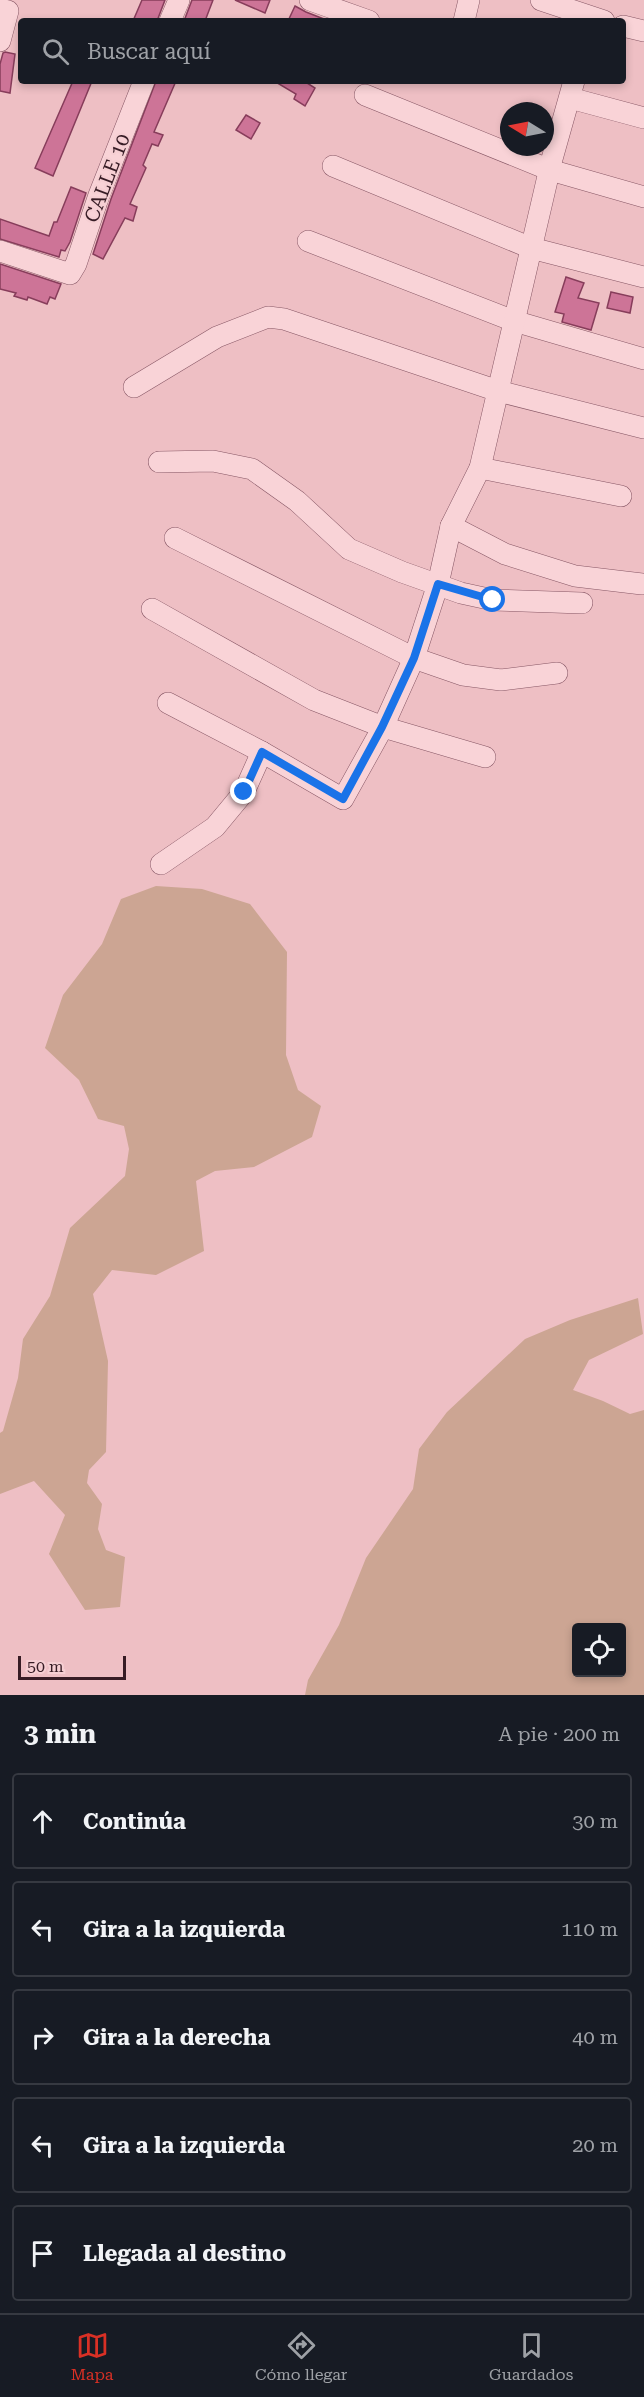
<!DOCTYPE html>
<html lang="es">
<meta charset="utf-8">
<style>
body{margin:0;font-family:"Roboto Serif",serif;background:#242831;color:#f1f3f6}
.controls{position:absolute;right:18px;bottom:18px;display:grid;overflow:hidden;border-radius:6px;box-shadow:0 3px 9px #0003}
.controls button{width:54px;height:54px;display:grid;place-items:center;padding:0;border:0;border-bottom:2px solid #363941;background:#171b24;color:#f1f3f6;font:30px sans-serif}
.compass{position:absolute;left:500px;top:102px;width:54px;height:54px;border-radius:50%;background:#171b24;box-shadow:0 3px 9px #0003;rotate:280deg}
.scale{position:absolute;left:18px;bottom:15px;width:108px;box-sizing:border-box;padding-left:6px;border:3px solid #371c25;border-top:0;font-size:16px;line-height:21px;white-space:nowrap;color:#371c25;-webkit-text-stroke:4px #f6cfd3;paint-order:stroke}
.stop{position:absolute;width:18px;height:18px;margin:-14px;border:4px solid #1a73e8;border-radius:50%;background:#fff}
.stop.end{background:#1a73e8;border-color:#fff;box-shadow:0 2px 6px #0008}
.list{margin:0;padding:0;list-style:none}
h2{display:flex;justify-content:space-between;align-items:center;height:78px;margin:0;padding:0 24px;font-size:26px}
h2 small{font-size:20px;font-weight:400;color:#9ea1a6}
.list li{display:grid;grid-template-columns:39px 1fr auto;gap:18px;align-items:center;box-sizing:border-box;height:96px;margin:0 12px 12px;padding:0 12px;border:2px solid #363941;border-radius:6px}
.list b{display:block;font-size:22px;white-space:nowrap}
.list em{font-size:20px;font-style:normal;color:#9ea1a6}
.icon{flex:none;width:33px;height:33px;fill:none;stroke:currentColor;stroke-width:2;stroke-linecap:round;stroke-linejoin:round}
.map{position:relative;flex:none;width:644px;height:1695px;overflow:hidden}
.search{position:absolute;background:#171b24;box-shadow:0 3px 9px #0003;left:18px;right:18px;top:18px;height:66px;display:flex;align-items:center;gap:15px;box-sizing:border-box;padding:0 21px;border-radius:6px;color:#9ea1a6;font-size:22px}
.sheet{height:618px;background:#171b24}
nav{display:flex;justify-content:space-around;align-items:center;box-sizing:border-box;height:84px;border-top:2px solid #363941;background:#171b24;font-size:16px;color:#9ea1a6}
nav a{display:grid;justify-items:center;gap:3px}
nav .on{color:#d93025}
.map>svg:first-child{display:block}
.green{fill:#cca593;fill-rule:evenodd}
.building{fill:#cd7497;stroke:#873d5b;stroke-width:1.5}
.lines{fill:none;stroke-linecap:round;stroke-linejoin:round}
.minor-casing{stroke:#875765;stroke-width:22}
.minor{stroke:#f9d3d7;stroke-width:21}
.route{stroke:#1a73e8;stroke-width:8}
.labels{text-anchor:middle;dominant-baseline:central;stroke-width:4.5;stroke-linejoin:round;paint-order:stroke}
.street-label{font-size:20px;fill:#371c25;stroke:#f6cfd3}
</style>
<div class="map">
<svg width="644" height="1695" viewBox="0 0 644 1695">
<rect width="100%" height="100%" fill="#eebfc4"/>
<g class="green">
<path d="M156 886 202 889 250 904 287 952 286 1055 298 1090 321 1106 312 1137 254 1167 215 1171 196 1181 204 1251 156 1275 112 1270 93 1294 108 1361 106 1452 89 1470 87 1483 102 1504 98 1529 106 1550 125 1557 120 1607 85 1610 49 1554 65 1515 34 1481 0 1494V1433L3 1431 18 1378 23 1339 50 1296 70 1228 125 1176 129 1149 124 1126 98 1119 79 1080 45 1048 63 995 102 944 121 899Z"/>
<path d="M638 1298 643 1334 589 1360 573 1390 603 1401 630 1414 644 1410V1695H305L308 1680 339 1625 366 1558 413 1489 419 1449 447 1412 525 1339 570 1320ZM576 1628H622V1672H576Z"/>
</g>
<g class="building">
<path d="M142 0H165L157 21H133Z"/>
<path d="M192 0H213L205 21H184Z"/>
<path d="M235 0H270L265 13Z"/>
<path d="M295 6 306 12 329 21H288Z"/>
<path d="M5 52 15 54 10 93 0 91V64L3 53Z"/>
<path d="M73 81H92L53 176 35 168Z"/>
<path d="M156 81H176L154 132 163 135 158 146 152 144 143 165 146 168 130 204 137 207 133 221 125 218 103 259 93 254 111 199Z"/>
<path d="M274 81H304L315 88 305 106 294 99 296 94Z"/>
<path d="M246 115 260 123 251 139 236 130Z"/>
<path d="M71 187 86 193 70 242 65 251 61 250 59 257 0 239V219L49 236 54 222H57Z"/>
<path d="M0 264 61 284 55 299 50 297 47 304 28 297 27 300 14 296 16 293 0 289Z"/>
<path d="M566 277 584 283 578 298 599 303 591 330 562 322 564 314 555 312Z"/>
<path d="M611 292 633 297 630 313 607 308Z"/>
</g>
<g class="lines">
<defs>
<g id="minor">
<path d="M310 0 369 21"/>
<path d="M541 0 604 21"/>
<path d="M0 9 8 11 0 41"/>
<path d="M170 21 179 0"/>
<path d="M464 21 469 0"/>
<path d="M623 26 644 31"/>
<path d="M365 95 550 170 644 197"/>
<path d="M570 98 644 118"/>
<path d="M333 166 531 248 644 277"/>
<path d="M308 241 514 321 644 359"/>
<path d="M0 251 70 274 76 264 99 195 144 81"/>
<path d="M134 387 217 337 268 317 284 319 498 391 644 428"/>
<path d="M159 462 213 461 252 469 297 501 349 549 402 572 461 593 493 600 582 603"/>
<path d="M480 468 621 496"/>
<path d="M451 526 505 554 575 576 642 584"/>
<path d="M175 538 414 658 463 675 501 680 557 673"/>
<path d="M152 609 314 700 383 727 485 757"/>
<path d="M168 703 262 752 343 799 383 727 414 658 438 584 451 526 480 468 552 159 574 81"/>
<path d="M161 864 215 827 244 792 262 752"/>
</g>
</defs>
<use href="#minor" class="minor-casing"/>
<use href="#minor" class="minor"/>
</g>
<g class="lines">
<path class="route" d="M244 792 262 752 343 799 382 727 414 658 438 584 493 600"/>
</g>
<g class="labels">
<g class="street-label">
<text transform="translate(107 178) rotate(-69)">CALLE 10</text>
</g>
</g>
</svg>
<div class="controls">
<button><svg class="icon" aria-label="locate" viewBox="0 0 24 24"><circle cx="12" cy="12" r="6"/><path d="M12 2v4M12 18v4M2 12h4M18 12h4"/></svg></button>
</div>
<svg class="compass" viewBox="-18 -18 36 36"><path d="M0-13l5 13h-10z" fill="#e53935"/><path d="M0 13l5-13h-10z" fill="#9ea1a6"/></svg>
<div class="scale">50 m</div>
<div class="stop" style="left:493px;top:600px"></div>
<div class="stop end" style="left:244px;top:792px"></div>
<div class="search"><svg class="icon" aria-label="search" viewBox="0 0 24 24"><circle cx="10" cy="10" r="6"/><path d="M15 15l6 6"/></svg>Buscar aquí</div>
</div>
<section class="sheet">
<h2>3 min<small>A pie · 200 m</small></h2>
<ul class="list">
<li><svg class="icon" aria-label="ahead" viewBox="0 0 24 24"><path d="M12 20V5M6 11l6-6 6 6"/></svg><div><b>Continúa</b></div><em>30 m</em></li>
<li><svg class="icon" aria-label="left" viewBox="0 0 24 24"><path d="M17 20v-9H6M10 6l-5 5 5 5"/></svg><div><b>Gira a la izquierda</b></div><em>110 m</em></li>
<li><svg class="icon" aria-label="right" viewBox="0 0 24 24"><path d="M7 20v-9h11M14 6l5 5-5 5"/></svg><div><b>Gira a la derecha</b></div><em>40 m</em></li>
<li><svg class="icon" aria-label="left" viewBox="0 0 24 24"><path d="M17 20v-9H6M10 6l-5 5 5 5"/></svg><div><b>Gira a la izquierda</b></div><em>20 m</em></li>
<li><svg class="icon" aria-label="arrive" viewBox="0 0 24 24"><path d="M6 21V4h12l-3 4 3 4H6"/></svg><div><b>Llegada al destino</b></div></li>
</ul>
</section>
<nav>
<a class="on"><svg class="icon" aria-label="map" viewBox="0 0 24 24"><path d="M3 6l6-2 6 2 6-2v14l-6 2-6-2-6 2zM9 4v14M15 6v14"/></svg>Mapa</a>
<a><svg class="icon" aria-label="directions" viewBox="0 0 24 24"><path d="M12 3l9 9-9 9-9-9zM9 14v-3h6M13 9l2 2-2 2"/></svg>Cómo llegar</a>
<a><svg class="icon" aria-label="saved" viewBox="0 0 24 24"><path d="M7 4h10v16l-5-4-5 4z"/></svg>Guardados</a>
</nav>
